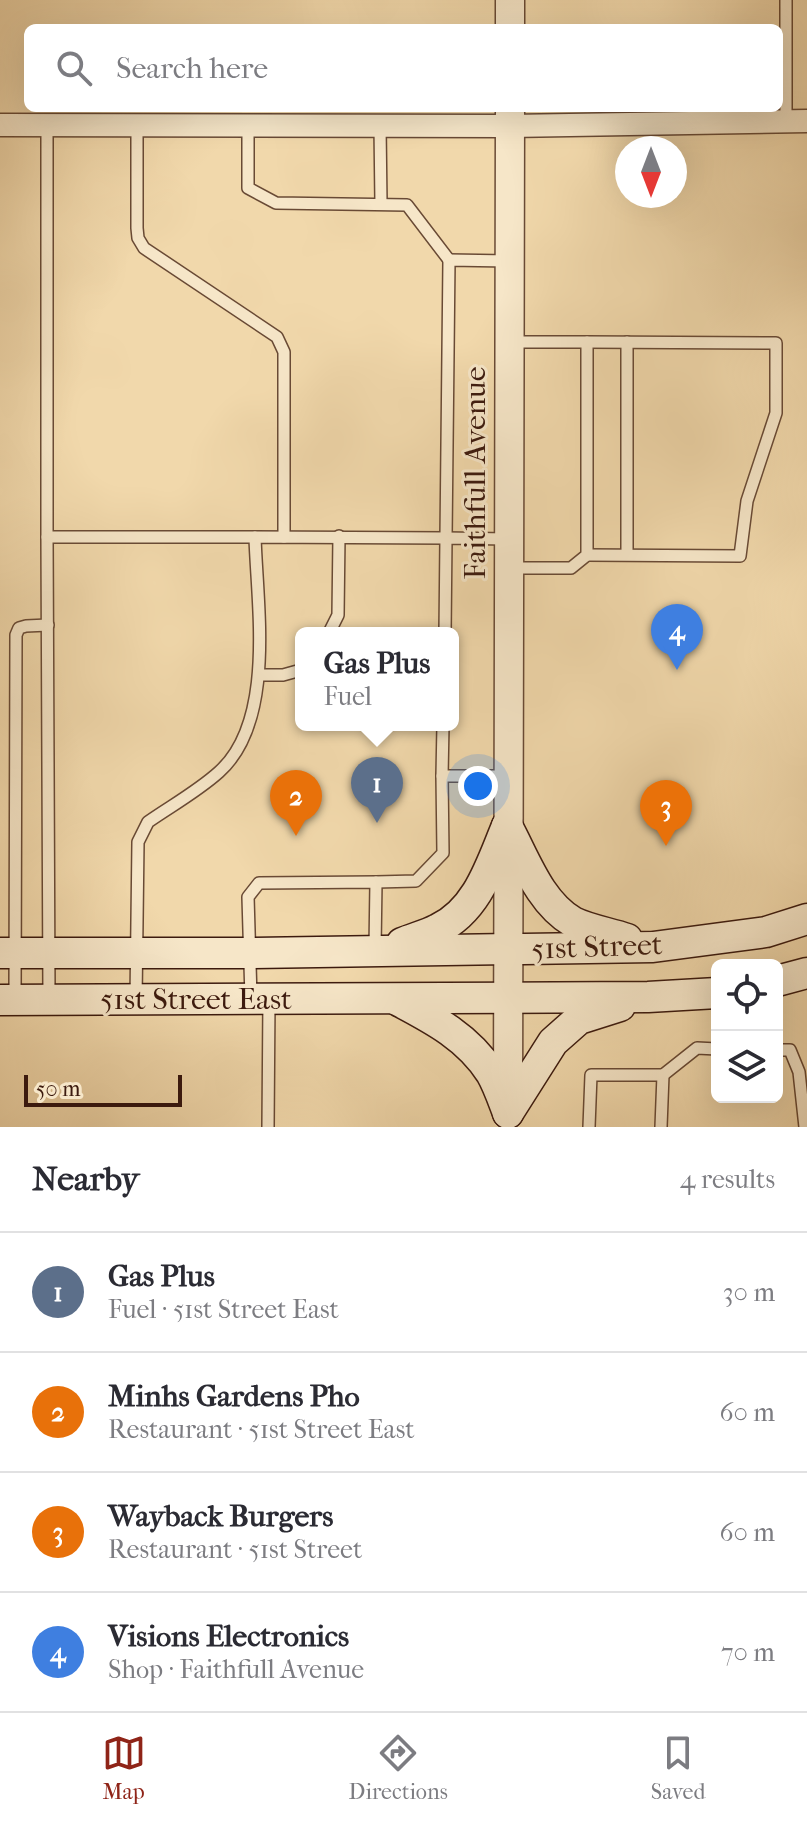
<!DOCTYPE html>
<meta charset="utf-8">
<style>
body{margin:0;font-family:"IM FELL French Canon",serif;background:#f7f7f7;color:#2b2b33}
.controls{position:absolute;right:24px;bottom:24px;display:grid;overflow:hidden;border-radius:12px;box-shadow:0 8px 32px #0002}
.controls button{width:72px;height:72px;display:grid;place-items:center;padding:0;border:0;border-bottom:2px solid #e1e1e2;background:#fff;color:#2b2b33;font:40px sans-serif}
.compass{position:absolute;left:615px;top:136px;width:72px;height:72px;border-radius:50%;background:#fff;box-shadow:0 8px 32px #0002;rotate:180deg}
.scale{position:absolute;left:24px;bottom:20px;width:158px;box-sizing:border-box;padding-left:8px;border:4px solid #3c1a0e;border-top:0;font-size:22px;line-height:28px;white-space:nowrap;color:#3c1a0e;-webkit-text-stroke:6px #f6e6c8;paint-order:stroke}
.you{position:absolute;left:478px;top:786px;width:28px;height:28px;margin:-20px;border:6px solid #fff;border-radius:50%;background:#1a73e8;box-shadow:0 0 0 12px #1a73e833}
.badge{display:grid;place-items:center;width:52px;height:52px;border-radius:50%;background:#8f2418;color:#fff;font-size:26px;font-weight:700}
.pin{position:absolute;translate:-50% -66px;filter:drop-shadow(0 2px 4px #0008)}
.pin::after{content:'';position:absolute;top:42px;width:28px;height:24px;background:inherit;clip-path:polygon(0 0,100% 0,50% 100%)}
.popup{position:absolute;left:295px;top:627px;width:164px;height:104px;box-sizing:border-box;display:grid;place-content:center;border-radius:12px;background:#fff;filter:drop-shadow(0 2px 6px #0005);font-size:26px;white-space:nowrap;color:#7c7c81}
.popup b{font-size:30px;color:#2b2b33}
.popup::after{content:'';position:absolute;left:50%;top:100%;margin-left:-16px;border:16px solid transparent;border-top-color:#fff}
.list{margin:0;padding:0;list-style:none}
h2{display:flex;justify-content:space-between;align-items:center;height:104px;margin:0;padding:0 32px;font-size:34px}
h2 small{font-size:26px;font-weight:400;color:#7c7c81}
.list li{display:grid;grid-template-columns:52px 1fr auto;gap:24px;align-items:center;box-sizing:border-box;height:120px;padding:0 32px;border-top:2px solid #e1e1e2}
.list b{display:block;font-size:30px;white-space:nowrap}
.list p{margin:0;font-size:26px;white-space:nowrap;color:#7c7c81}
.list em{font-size:26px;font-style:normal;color:#7c7c81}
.icon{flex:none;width:44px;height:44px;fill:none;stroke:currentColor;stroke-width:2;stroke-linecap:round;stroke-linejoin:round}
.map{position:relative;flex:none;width:807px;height:1127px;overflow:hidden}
.search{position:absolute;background:#fff;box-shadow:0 8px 32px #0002;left:24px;right:24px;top:24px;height:88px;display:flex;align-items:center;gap:20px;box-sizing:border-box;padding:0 28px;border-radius:12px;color:#7c7c81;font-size:30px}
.sheet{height:584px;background:#fff}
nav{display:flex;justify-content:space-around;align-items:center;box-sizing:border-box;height:112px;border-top:2px solid #e1e1e2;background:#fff;font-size:22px;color:#7c7c81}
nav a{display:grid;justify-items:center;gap:4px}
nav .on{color:#8f2418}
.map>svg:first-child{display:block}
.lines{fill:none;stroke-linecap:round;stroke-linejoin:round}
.service-casing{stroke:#694a35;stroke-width:14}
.minor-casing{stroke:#694a35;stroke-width:25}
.tertiary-casing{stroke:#694a35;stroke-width:31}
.secondary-casing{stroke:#3c1a0e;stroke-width:33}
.service{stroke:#f6e6c8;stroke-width:11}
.minor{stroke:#f6e6c8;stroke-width:22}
.tertiary{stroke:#f6e6c8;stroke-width:28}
.secondary{stroke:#f6e6c8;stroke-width:30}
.labels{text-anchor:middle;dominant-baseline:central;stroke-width:6;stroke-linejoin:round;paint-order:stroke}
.street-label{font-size:30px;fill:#3c1a0e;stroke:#f6e6c8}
</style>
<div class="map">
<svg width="807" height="1127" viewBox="0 0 807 1127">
<rect width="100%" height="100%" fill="#f1d8ab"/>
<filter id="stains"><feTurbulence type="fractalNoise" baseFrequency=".0025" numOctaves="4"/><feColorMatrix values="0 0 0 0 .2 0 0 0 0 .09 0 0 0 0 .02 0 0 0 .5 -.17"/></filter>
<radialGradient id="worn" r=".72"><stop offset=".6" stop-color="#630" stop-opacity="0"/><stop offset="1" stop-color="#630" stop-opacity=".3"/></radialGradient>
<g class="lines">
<defs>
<g id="service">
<path d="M786 122V0"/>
<path d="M47 125V537"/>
<path d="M137 125V228L138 238 144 248 277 337 284 352V537"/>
<path d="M248 125V188L276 203 407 205 449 260"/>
<path d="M380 126 381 204"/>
<path d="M587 342 776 343V413L747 501 740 556 587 555"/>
<path d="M627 342V554"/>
<path d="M509 568H571L587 555V342H511"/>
<path d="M329 633 338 615 339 536"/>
<path d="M445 633 446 538 507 539"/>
<path d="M259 675H283L301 670"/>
<path d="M442 776 443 725"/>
<path d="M376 882 416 881 443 853 442 776H507"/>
<path d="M49 997 47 537H255"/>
<path d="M251 998 248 897 259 883 376 882 375 948"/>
<path d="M15 999 16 635 19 628 26 626 48 625"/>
<path d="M136 999 138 842 148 822C171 806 198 791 219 772 276 721 257 606 255 537L446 538 449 260 509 261"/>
<path d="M777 1050H790L799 1072 805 1127"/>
<path d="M663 1075 697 1048 717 1049"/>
<path d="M268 1127 269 1000"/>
<path d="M589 1127 591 1075H663L661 1127"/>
</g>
<path id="minor" d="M0 125 510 126 807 121"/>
<g id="tertiary">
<path d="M510 28V0"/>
<path d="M508 1110 510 108"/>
</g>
<g id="secondary">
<path d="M507 826C525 859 539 902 573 922 589 930 610 933 627 939"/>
<path d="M402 943C414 938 427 935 438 929 478 910 491 864 507 826"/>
<path d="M0 953H249L653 947 766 932 807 919"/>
<path d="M777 981 807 973"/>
<path d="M0 1000 648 997 717 993"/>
<path d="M397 1000C433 1019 468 1037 491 1073 498 1085 503 1100 508 1113"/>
<path d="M508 1113 553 1042 579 1019 620 1006"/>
</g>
</defs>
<use href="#service" class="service-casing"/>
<use href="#minor" class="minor-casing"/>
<use href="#tertiary" class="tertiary-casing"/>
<use href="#secondary" class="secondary-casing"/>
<use href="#service" class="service"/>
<use href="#minor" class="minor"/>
<use href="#tertiary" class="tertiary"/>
<use href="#secondary" class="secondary"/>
</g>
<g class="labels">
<g class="street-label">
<text transform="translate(475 473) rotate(-90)">Faithfull Avenue</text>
<text transform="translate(597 947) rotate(-2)">51st Street</text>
<text x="196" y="999">51st Street East</text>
</g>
</g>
<rect width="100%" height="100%" filter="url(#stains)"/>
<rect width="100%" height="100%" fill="url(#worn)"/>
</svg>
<div class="controls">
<button><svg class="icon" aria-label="locate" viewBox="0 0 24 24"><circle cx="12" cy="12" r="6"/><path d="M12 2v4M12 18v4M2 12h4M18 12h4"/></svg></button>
<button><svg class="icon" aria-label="layers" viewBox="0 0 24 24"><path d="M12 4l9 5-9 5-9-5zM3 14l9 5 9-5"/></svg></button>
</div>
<svg class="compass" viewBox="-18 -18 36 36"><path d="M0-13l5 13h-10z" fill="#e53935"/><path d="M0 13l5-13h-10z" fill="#7c7c81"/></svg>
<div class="scale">50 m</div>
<div class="you"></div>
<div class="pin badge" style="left:377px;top:823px;background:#5c6f8a">1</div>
<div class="popup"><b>Gas Plus</b>Fuel</div>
<div class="pin badge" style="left:296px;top:836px;background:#e8710a">2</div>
<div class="pin badge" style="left:666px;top:846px;background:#e8710a">3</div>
<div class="pin badge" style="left:677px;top:670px;background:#3f7fe0">4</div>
<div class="search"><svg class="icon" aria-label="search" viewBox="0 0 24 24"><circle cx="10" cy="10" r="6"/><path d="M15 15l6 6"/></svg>Search here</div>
</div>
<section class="sheet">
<h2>Nearby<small>4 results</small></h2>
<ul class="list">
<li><span class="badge" style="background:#5c6f8a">1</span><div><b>Gas Plus</b><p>Fuel · 51st Street East</p></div><em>30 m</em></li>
<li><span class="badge" style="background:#e8710a">2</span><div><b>Minhs Gardens Pho</b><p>Restaurant · 51st Street East</p></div><em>60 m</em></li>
<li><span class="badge" style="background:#e8710a">3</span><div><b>Wayback Burgers</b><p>Restaurant · 51st Street</p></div><em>60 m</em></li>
<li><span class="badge" style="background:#3f7fe0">4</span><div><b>Visions Electronics</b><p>Shop · Faithfull Avenue</p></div><em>70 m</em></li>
</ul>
</section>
<nav>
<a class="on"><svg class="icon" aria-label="map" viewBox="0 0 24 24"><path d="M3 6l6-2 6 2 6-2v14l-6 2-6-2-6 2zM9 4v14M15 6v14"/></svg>Map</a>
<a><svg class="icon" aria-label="directions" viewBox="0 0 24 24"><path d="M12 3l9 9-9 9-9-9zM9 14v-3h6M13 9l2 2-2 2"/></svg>Directions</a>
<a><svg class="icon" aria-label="saved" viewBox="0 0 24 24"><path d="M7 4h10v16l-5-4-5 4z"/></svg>Saved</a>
</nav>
